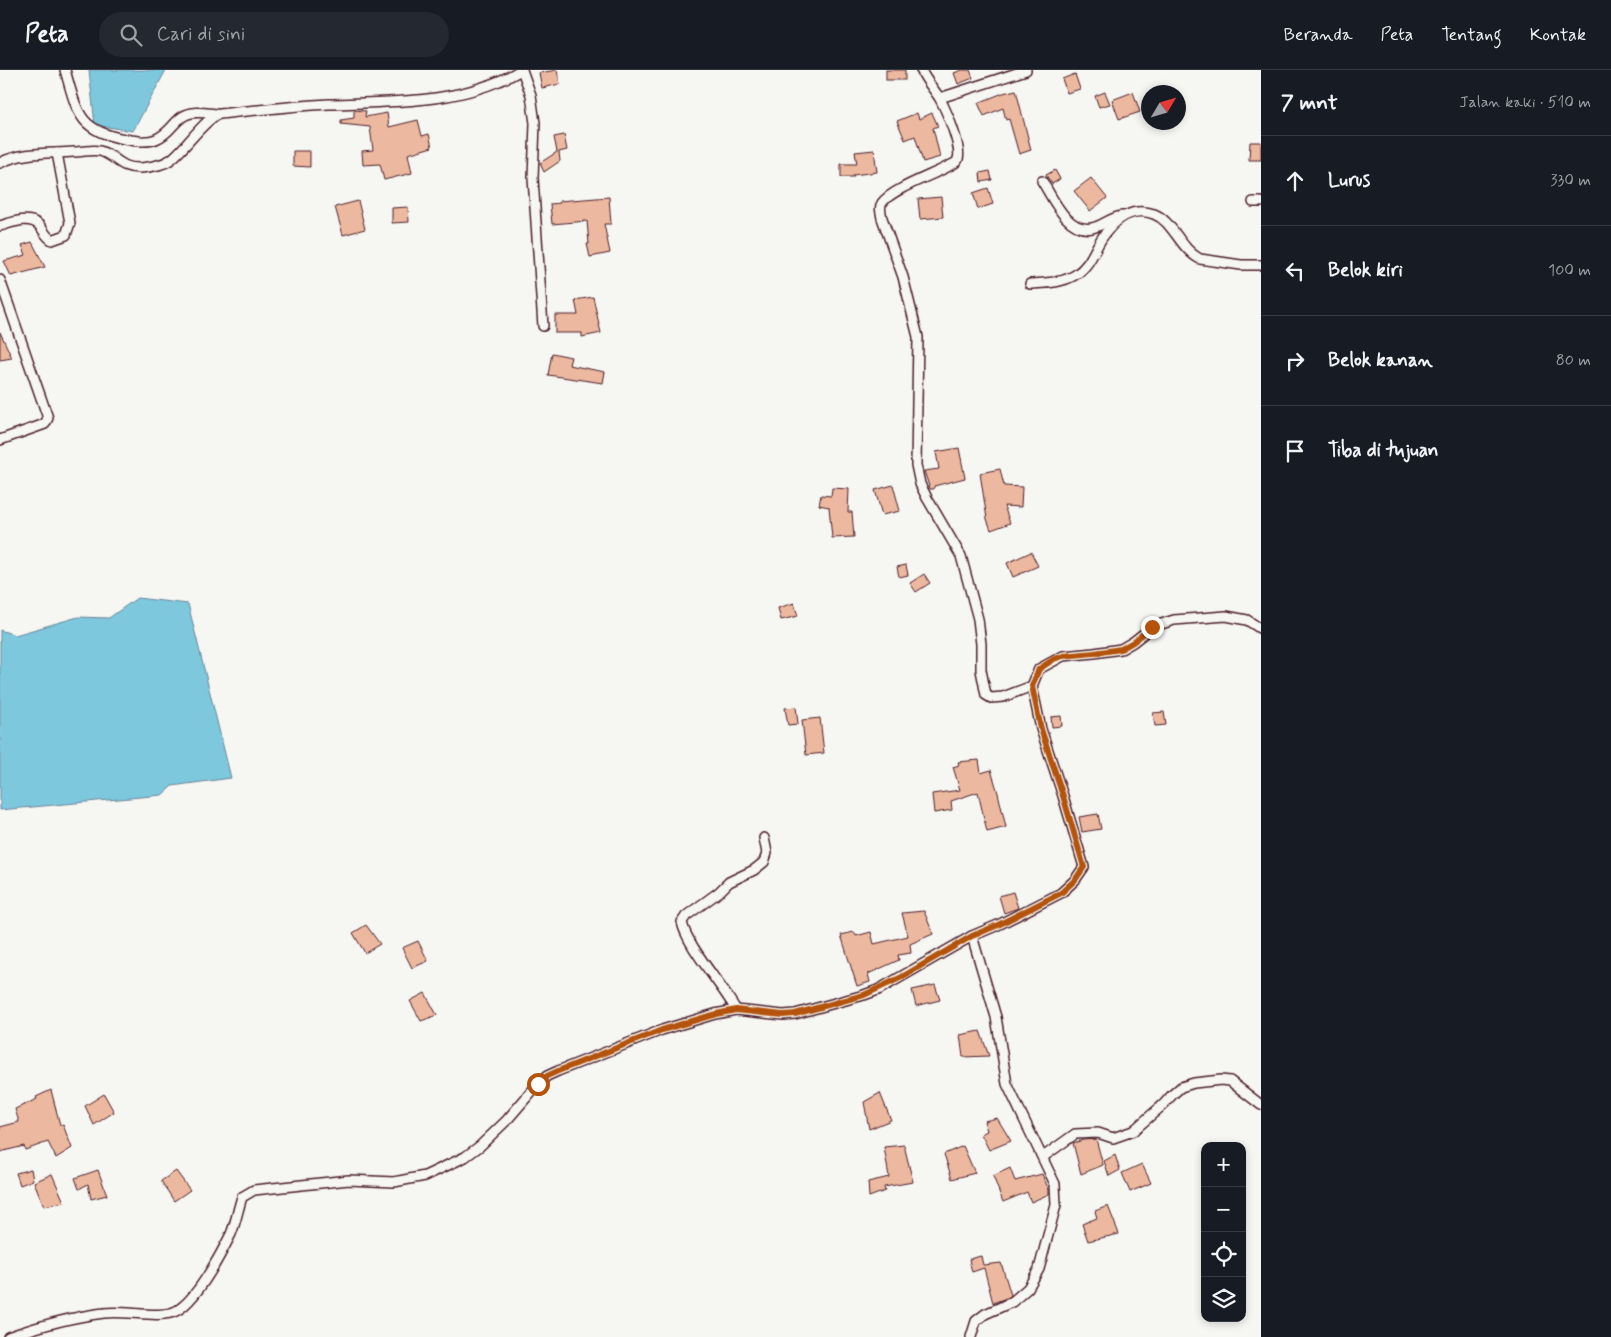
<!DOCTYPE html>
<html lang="id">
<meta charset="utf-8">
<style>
body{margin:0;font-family:Mynerve,sans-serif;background:#242831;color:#f1f3f6}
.controls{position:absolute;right:15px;bottom:15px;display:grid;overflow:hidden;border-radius:10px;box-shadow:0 2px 8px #0003}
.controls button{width:45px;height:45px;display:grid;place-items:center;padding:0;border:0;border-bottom:1px solid #363941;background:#171b24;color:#f1f3f6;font:25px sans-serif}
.compass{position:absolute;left:1141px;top:15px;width:45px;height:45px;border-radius:50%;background:#171b24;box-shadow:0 2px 8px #0003;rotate:52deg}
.stop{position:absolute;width:15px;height:15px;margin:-11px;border:4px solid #b45309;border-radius:50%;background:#fff}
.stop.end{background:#b45309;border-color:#fff;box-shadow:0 1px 5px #0008}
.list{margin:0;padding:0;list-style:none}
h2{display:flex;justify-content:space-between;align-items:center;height:65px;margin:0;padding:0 20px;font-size:21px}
h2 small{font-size:16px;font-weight:400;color:#9ea1a6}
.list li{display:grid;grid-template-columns:32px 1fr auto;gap:15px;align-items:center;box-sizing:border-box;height:90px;padding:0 20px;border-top:1px solid #363941}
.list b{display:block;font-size:19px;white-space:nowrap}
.list em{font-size:16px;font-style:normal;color:#9ea1a6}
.icon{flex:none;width:28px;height:28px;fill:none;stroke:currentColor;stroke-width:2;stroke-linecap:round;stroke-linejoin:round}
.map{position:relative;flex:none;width:1261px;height:1267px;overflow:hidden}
header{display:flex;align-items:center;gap:30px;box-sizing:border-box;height:70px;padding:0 25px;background:#171b24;border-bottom:1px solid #363941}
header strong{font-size:24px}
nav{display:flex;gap:28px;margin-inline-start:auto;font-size:18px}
.search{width:350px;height:45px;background:#242831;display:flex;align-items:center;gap:12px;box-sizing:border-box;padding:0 18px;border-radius:28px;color:#9ea1a6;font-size:19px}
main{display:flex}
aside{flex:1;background:#171b24}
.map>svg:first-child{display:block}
.water{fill:#7ec8de;stroke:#698496}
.building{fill:#ecb89f;stroke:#4a1f2b}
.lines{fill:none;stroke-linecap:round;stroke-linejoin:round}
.minor-casing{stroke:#4a1f2b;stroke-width:12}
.minor{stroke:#f6f6f2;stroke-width:9}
.route{stroke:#b45309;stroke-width:6}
</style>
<header>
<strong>Peta</strong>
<div class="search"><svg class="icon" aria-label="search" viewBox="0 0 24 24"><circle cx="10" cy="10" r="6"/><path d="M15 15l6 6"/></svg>Cari di sini</div>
<nav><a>Beranda</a><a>Peta</a><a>Tentang</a><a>Kontak</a></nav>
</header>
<main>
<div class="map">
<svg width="1261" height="1267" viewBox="0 0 1261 1267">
<rect width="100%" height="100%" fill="#f6f6f2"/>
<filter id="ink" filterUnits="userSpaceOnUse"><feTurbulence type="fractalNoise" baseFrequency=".02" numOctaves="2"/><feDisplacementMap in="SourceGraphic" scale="10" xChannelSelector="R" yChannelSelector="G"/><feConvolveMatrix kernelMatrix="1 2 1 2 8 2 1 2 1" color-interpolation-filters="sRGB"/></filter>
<g filter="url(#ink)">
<g class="water">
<path d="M89 0H166L133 61 95 55Z"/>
<path d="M137 528 188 534 231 708 172 716 162 725 0 740V560L15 565 78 547 109 548Z"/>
</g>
<g class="building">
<path d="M557 0 560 14 542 18 539 3Z"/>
<rect x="886" y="0" width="19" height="10"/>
<path d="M962 0H970L973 8 958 14 954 3Z"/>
<path d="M1075 4 1080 19 1067 23 1062 9Z"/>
<path d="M1016 20 1031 80 1019 84 1009 49 1006 50 1003 38 984 46 978 33 1003 23Z"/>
<path d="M1105 22 1110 34 1099 37 1095 26Z"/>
<path d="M1133 22 1140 42 1119 49 1112 30Z"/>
<path d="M354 40 366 41 365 47 387 43 389 57 418 50 422 66 429 64 432 77 408 84 412 103 384 110 380 94 363 95 362 81 373 80 370 57 341 54V50L354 48Z"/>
<path d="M917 43 919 49 932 43 938 56 933 58 940 87 923 92 915 66 905 70 897 51Z"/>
<path d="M564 65 567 80 559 82 560 91 544 102 540 93 557 82 554 67Z"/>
<path d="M1250 72H1261V90H1249Z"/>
<path d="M874 80 877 102 853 105 854 107H841V94H857L855 82Z"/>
<path d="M293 81H310V97L293 96Z"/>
<path d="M1055 100 1060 109 1052 114 1046 105Z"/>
<path d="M990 101 992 110 981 112 980 103Z"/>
<path d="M1091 108 1107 128 1090 141 1074 121Z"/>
<path d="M988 118 993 134 978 139 973 123Z"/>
<path d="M609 127 611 154H604L610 183 590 187 587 174H589L587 151 552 154 550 134 560 133 559 131Z"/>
<path d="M941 127 943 147 920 149 918 129Z"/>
<path d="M358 131 365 159 343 165 335 137Z"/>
<path d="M408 137 409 152 392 153V138Z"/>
<path d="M32 172 45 197 11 206 4 191 26 185 22 175Z"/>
<path d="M593 227 601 263 582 267V263H555V245H578L575 230Z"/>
<path d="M0 262 12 288 0 290Z"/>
<path d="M552 283 571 287 569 295 605 302 603 313 548 305Z"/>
<path d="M959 378 965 408 934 416V419H930L924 401 939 399 936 382Z"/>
<path d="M1000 399 1004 416 1022 417 1021 437 1004 436 1010 453 991 460 987 449 980 403Z"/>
<path d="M893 415 900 441 882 445 875 420Z"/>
<path d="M832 418 849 419 848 442H852L854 467 832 468 829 437 819 435 821 425 831 426Z"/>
<path d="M1031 482 1038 496 1013 507 1007 493Z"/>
<path d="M906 495 908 505 899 507 897 497Z"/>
<path d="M924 504 930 513 916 522 910 513Z"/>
<path d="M794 533 798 546 781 550 778 538Z"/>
<path d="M796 637 798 654 788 655 785 638Z"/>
<path d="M1164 642 1166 655 1155 656 1153 643Z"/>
<path d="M1061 646 1062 656 1052 657 1051 647Z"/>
<path d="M820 648 824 683 806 685 802 650Z"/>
<path d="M979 690 981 703 991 700 998 723 1006 757 987 762 978 722 951 731 952 740 934 743 932 724 960 720 953 697 959 695 958 692Z"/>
<path d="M1098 744 1101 759 1082 762 1079 747Z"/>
<path d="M1013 822 1018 838 1004 843 999 826Z"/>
<path d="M924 841 933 864 910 874 911 883 898 885 899 890 868 904 870 912 857 916 841 865 854 862 856 866 871 862 874 874 908 866 902 843Z"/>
<path d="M366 855 380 874 365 883 353 863Z"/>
<path d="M418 871 428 891 412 898 402 878Z"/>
<path d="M935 915 940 930 916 936 912 920Z"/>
<path d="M425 923 437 945 421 951 410 931Z"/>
<path d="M980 961 989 986 963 987 960 965Z"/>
<path d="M51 1020 60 1055H63L72 1078 56 1088 48 1072 25 1080 24 1076 0 1082V1057L19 1052 15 1039 37 1029 36 1027Z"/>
<path d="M880 1023 891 1050 869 1059 864 1032Z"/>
<path d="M104 1024 114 1042 94 1055 85 1036Z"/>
<path d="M997 1048 1011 1071 989 1080 981 1064 987 1061 984 1051Z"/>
<path d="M1096 1069 1103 1095 1081 1104 1073 1073 1083 1070Z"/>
<path d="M904 1075 913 1112 884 1117 885 1121 869 1127 868 1112 889 1107 884 1077Z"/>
<path d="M963 1076 975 1103 952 1109 944 1084Z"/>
<path d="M1115 1085 1120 1100 1109 1106 1104 1091Z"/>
<path d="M1142 1094 1151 1113 1130 1122 1122 1103Z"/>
<path d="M1010 1098 1015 1111 1042 1104 1049 1120V1124L1031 1132 1027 1122 1003 1132 993 1106Z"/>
<path d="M31 1099 33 1110 20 1115 16 1103Z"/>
<path d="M98 1100 107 1125 91 1129 88 1114 79 1119 75 1108Z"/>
<path d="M176 1101 190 1120 174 1131 161 1111Z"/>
<path d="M52 1104 64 1132 44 1136 34 1112Z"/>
<path d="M1108 1136 1119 1164 1088 1171 1082 1154 1097 1148 1095 1141Z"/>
<path d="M981 1186 983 1195 1001 1193 1011 1225 1009 1227 993 1233 984 1198 972 1202 969 1189Z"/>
</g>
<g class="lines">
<defs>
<g id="minor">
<path d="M65 0C77 41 78 61 125 69 135 71 147 73 156 69 170 63 172 54 182 47 192 40 206 43 216 44"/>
<path d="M522 0 531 25 535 53 533 108 543 256"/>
<path d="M921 0C926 11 934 19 940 29 946 40 962 77 958 89 957 93 953 94 949 96 933 105 892 119 882 133 879 137 881 143 882 148L903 207 918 267 916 395 920 414 927 428 961 486 978 549 981 574V600L986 625 991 628 1003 627 1032 616"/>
<path d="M940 28 1026 0"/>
<path d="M0 93C23 81 49 84 74 82 83 82 92 79 100 81 117 86 119 99 141 98 150 97 163 95 170 90 184 81 206 46 220 44 256 40 292 36 329 34 394 32 463 34 521 0"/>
<path d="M1042 111C1053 128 1067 163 1092 158 1103 156 1111 147 1122 146"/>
<path d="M1253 132H1261"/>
<path d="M0 156C11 153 29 145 39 155 44 160 45 166 52 170L66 165 70 153 57 83"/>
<path d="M0 210 48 348 45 354 0 370"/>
<path d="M1030 214C1046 213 1062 213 1075 205 1090 196 1094 180 1102 168 1114 150 1132 136 1154 144 1173 151 1180 179 1200 189L1241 195H1261"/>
<path d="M736 940C723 916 686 875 682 852L686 846 719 822 729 812 754 800 764 792 767 783 764 768"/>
<path d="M1043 1087 1075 1064 1098 1063 1113 1068 1133 1061 1164 1034 1172 1025 1181 1017 1194 1013 1221 1010 1230 1011 1261 1035"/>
<path d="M8 1267C39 1256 71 1247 104 1243 124 1240 161 1249 176 1241 196 1231 221 1184 231 1164 236 1152 238 1139 242 1127L254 1120 349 1110 394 1112 425 1106 465 1087 480 1076 507 1050 538 1014 547 1006 558 1001 662 960 715 944 736 940 783 945 795 944 864 925 878 920 972 866 998 855 1061 823 1075 810 1084 797 1063 726 1041 659 1032 616 1039 599 1063 586 1094 583 1121 579 1133 572 1152 557 1174 550 1226 546 1247 550 1261 559"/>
<path d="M971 1267 976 1251 985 1244 1012 1232 1028 1218 1039 1199 1056 1135 1055 1114 1007 1014 996 947 972 866"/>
</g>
</defs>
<use href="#minor" class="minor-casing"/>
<use href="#minor" class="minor"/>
</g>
</g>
<g class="lines" filter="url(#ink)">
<path class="route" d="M538 1014 547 1006 558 1001 662 960 716 944 736 940 783 945 795 944 864 925 900 908 972 866 998 855 1061 823 1075 810 1084 797 1063 726 1041 659 1032 616 1039 599 1054 589 1063 586 1094 583 1121 579 1133 572 1152 557"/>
</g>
</svg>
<div class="controls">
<button>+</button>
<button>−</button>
<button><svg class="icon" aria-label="locate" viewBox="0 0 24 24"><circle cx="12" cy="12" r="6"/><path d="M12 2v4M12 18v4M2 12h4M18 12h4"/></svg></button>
<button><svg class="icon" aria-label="layers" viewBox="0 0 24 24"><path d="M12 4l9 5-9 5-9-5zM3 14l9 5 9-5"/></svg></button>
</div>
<svg class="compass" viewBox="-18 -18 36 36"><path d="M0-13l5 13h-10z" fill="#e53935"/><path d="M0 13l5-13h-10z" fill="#9ea1a6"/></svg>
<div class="stop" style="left:538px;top:1014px"></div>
<div class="stop end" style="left:1152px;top:557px"></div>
</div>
<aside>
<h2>7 mnt<small>Jalan kaki · 510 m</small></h2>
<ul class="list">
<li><svg class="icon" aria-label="ahead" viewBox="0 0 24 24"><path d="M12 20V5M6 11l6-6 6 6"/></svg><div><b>Lurus</b></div><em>330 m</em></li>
<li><svg class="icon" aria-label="left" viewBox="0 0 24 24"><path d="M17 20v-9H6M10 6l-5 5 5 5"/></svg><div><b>Belok kiri</b></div><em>100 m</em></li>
<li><svg class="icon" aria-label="right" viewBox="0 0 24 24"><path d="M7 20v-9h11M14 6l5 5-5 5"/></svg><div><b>Belok kanan</b></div><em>80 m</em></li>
<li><svg class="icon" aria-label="arrive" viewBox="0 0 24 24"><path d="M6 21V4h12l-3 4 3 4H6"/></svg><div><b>Tiba di tujuan</b></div></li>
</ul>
</aside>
</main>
